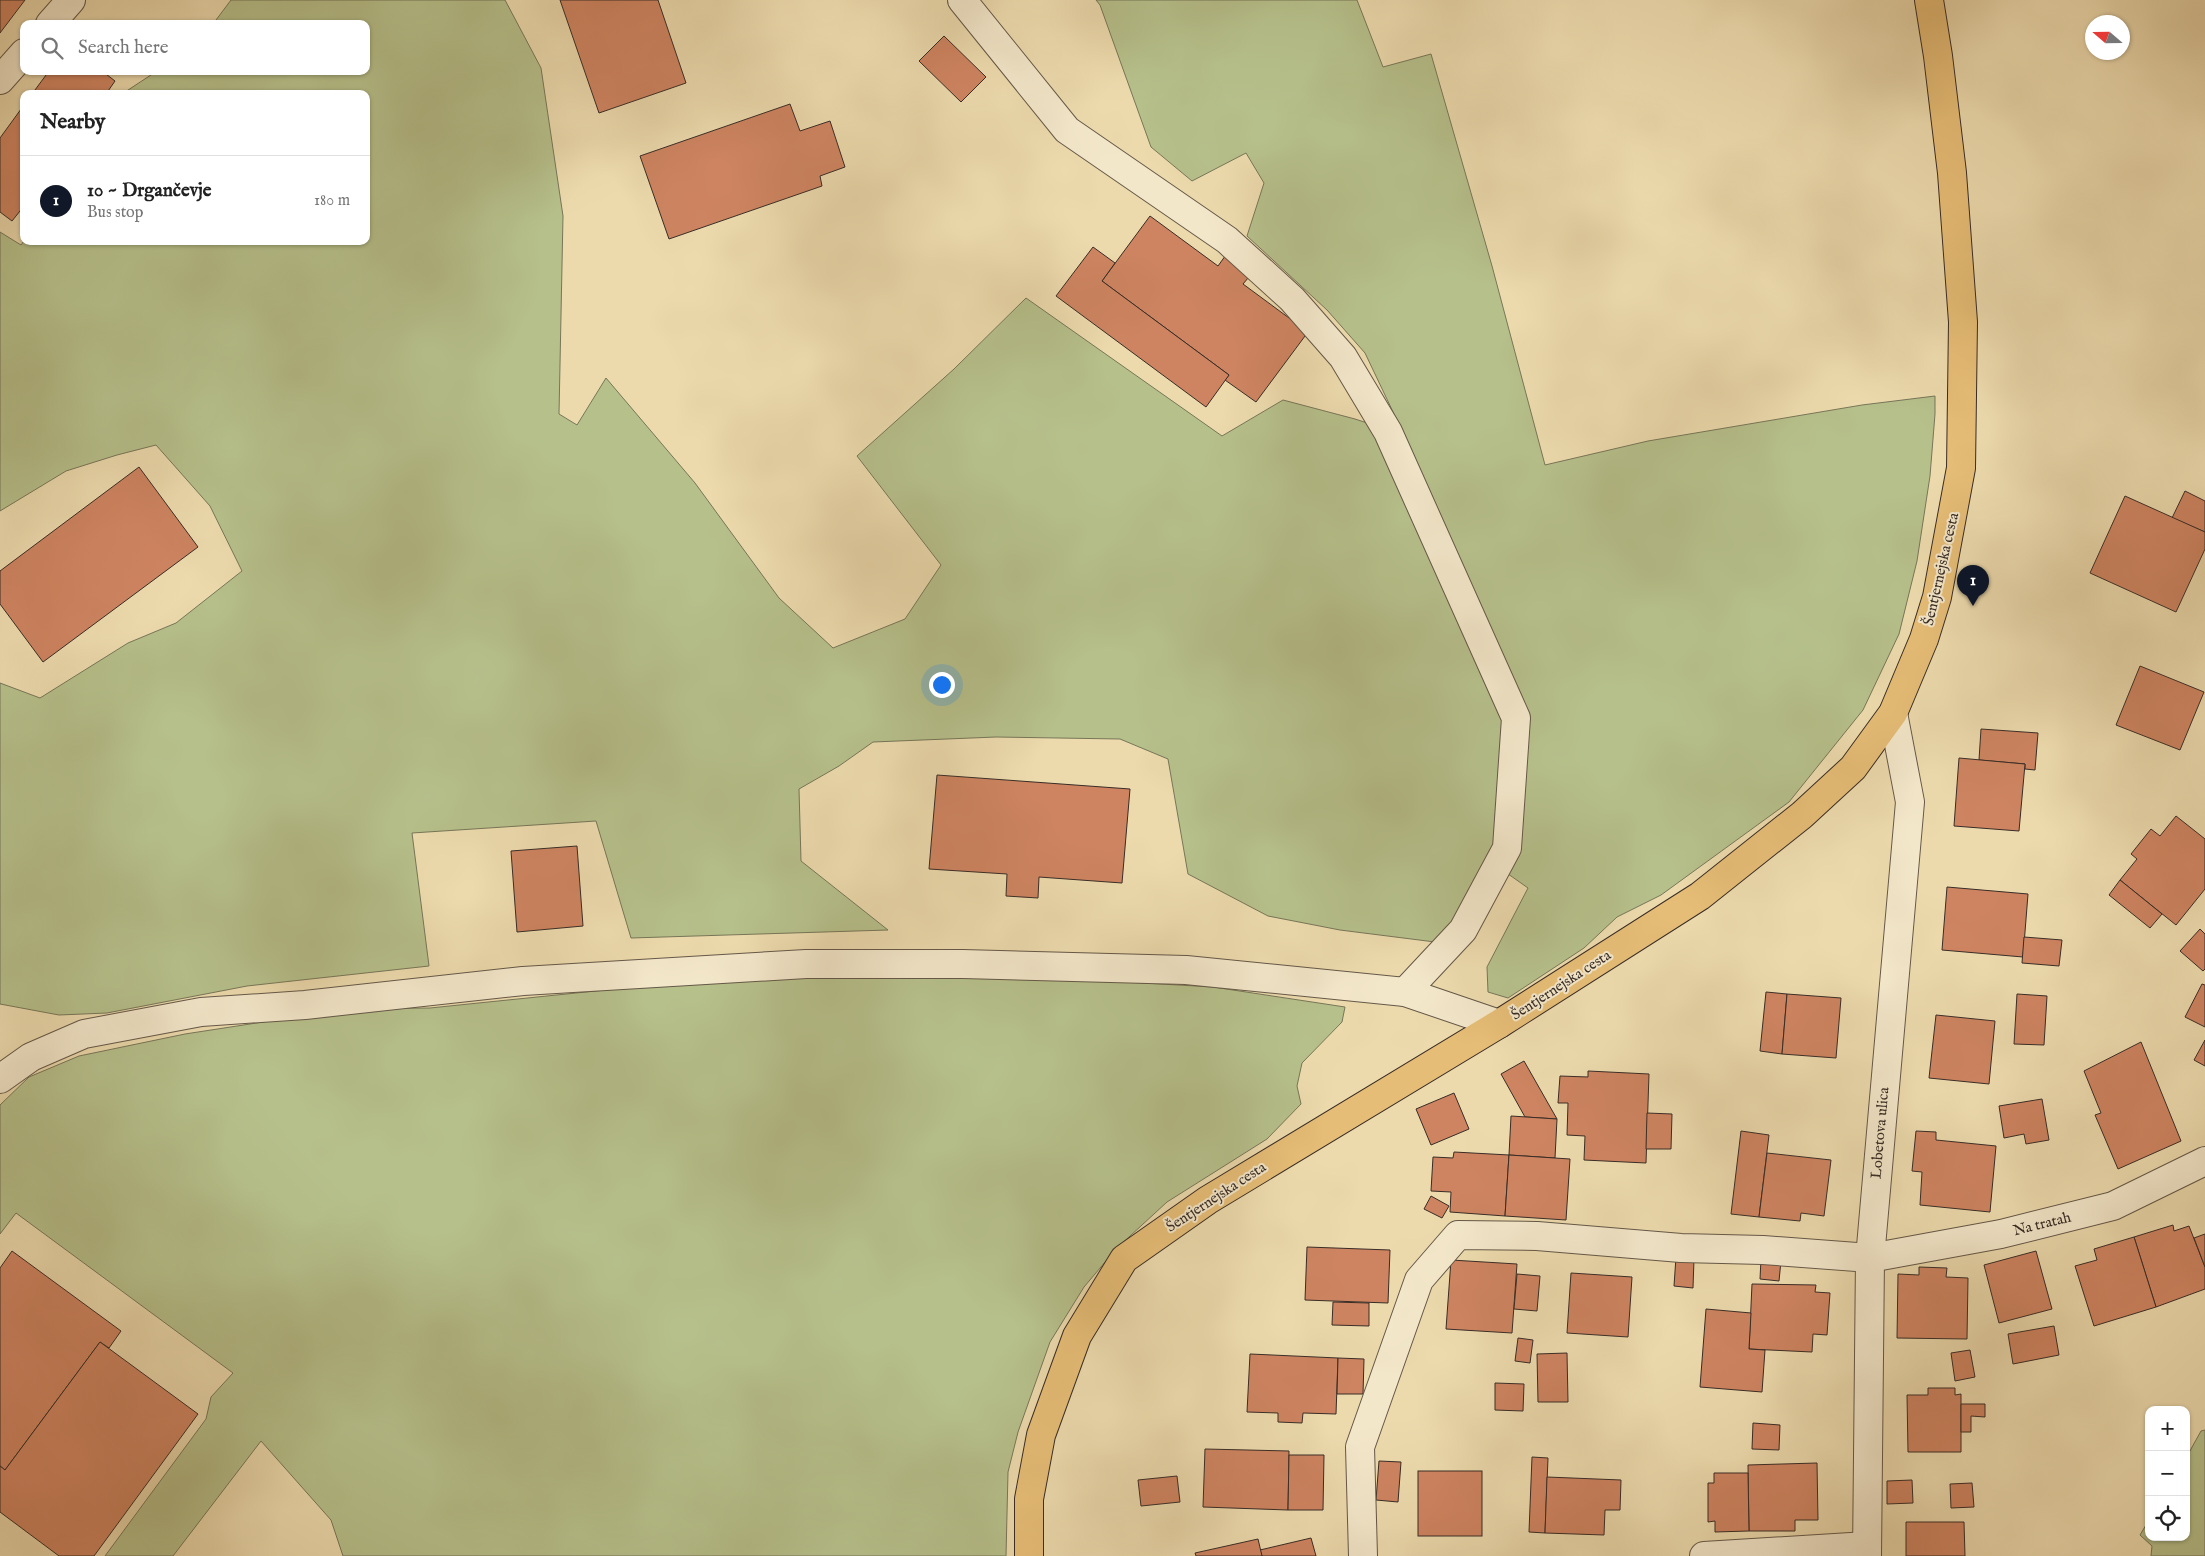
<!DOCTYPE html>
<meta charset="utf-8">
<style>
body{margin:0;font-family:"IM FELL English",serif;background:#f6f6f6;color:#222}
.controls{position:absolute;right:15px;bottom:15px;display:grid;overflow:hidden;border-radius:10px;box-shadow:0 1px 4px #0004}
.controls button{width:45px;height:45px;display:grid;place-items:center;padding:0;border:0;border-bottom:1px solid #e0e0e0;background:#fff;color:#222;font:25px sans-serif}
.compass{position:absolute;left:2085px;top:15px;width:45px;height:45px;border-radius:50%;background:#fff;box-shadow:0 1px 4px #0004;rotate:290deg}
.you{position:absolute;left:941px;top:684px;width:18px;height:18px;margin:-12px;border:4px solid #fff;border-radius:50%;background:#1a73e8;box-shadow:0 0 0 8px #1a73e833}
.badge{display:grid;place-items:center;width:32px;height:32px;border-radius:50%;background:#111827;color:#fff;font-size:16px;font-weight:700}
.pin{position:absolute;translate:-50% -41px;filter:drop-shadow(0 1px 2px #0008)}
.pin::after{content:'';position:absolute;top:26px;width:18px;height:15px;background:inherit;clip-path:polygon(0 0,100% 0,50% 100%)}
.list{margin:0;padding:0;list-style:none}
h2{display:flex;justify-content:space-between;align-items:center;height:65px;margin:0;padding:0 20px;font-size:21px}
h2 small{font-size:16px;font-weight:400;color:#767676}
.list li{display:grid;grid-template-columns:32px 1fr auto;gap:15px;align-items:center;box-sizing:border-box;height:90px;padding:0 20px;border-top:1px solid #e0e0e0}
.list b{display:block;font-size:19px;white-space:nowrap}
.list p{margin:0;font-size:16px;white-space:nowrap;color:#767676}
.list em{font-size:16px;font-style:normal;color:#767676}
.icon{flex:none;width:28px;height:28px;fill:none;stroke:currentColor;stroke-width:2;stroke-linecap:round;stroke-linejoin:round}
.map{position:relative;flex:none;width:2205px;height:1556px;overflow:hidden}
.search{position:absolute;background:#fff;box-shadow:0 1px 4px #0004;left:20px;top:20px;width:350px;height:55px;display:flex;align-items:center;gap:12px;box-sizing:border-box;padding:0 18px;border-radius:10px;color:#767676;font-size:19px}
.panel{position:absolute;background:#fff;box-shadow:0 1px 4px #0004;left:20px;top:90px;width:350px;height:155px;border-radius:10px}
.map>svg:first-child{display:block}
.green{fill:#b6c08b;stroke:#777658}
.building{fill:#ce8461;stroke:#382c26}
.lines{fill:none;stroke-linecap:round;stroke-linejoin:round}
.minor-casing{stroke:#655848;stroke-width:30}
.major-casing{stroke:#382c26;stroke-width:30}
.minor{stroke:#f3e7ca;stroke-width:28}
.major{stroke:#e6bd76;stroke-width:28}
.labels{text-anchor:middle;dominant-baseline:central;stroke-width:4;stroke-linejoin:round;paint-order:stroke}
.street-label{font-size:15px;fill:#382c26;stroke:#f3e7ca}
</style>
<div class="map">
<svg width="2205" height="1556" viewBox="0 0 2205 1556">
<rect width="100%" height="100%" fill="#ecdaad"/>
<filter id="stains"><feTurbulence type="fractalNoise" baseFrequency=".004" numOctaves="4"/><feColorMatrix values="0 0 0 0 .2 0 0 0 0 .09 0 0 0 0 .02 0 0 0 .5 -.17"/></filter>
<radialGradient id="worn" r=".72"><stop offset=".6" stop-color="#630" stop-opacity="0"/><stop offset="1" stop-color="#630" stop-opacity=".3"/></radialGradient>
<g class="green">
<path d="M231 0H505L541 68 563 216 559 414 577 425 606 378 695 483 779 598 833 648 905 619 941 565 857 456 954 369 1026 298 1222 436 1283 400 1355 419 1404 435 1365 353 1327 310 1247 236 1264 183 1246 153 1192 181 1151 147 1100 5 1096 0H1357L1383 67 1431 54 1492 266 1545 465 1648 441 1862 405 1935 396V414L1930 476 1917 561 1899 634 1863 710 1789 802 1661 895 1617 917 1584 948 1508 998 1488 992 1487 967 1528 888 1494 864 1443 943 1340 930 1268 916 1188 874 1168 759 1120 739 996 737 873 742 839 766 799 789 801 861 888 930 631 938 596 821 412 833 429 966 247 986 107 1013 59 1015 0 1004V683L40 698 128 643 176 623 242 571 210 506 156 445 117 455 66 471 0 511V232L21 245 24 241H366V94H122L157 71H366V24H213Z"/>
<path d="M771 973 1108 981 1213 987 1345 1007 1342 1022 1302 1063 1297 1086 1301 1104 1267 1139 1167 1202 1117 1248 1084 1287 1050 1342 1018 1432 1008 1472 1006 1556H343L331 1520 261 1441 173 1556H105L206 1419 211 1397 233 1373 16 1213 0 1234V1105L29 1077 79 1056 185 1034 263 1022 326 1009 430 1008Z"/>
<path d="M2205 1430V1556H2151L2152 1546 2140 1535 2149 1520V1537H2186V1458L2201 1431Z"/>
</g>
<g class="building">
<path d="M0 0H25L0 33Z"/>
<path d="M560 0H658L686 83 599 113Z"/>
<path d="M944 36 986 77 961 102 919 61Z"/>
<path d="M49 71H102L115 81 106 94H32Z"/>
<path d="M790 104 800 131 830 121 845 167 820 176 822 186 669 239 640 156Z"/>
<path d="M24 105V206L12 221 0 212V138Z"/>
<path d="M1150 216 1218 266 1228 252 1254 271 1243 284 1308 332 1256 402 1225 380 1229 375 1102 281Z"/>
<path d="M1093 247 1115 263 1102 281 1229 375 1206 407 1056 296Z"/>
<path d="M139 467 198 547 43 662 0 604V571Z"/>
<path d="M2185 491 2205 501V532L2172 518Z"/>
<path d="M2125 496 2205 532V549L2176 612 2090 573Z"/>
<path d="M2140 666 2204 692 2180 750 2116 725Z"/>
<path d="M1981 729 2038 733 2035 770 2025 769V764L1979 760Z"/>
<path d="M1959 758 2025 764 2019 831 1954 826Z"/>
<path d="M937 775 1130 789 1122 883 1039 877 1038 898 1006 896 1007 874 929 869Z"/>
<path d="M2176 816 2205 839V889L2176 925 2120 880 2137 859 2131 854 2151 829 2160 836Z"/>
<path d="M577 846 583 926 517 932 511 851Z"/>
<path d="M2120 880 2162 914 2150 928 2109 895Z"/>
<path d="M1947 887 2028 894 2023 957 1942 950Z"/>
<path d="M2200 929 2205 934V969L2203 971 2180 951Z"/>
<path d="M2024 937 2062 940 2059 966 2022 963Z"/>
<path d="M2202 984 2205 985V1027L2185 1017Z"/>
<path d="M1766 992 1787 994 1782 1054 1760 1051Z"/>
<path d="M1787 994 1841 998 1836 1058 1782 1054Z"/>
<path d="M2017 994 2047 996 2044 1045 2014 1044Z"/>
<path d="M1936 1015 1995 1021 1989 1084 1929 1078Z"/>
<path d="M2205 1040V1066L2194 1060Z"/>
<path d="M2141 1042 2181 1141 2118 1169 2095 1115 2101 1113 2084 1071Z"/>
<path d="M1524 1061 1557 1119 1525 1117 1501 1074Z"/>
<path d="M1588 1071 1649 1074 1646 1163 1584 1160 1585 1136 1567 1135 1568 1103H1558L1560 1076 1588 1077Z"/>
<path d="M1454 1093 1469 1129 1431 1145 1416 1109Z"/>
<path d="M2042 1099 2049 1140 2026 1144 2024 1134 2004 1138 1999 1106Z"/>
<path d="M1647 1113 1672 1114 1671 1149H1646Z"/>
<path d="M1511 1116 1557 1119 1555 1158 1509 1155Z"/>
<path d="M1741 1131 1769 1135 1759 1217 1731 1214Z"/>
<path d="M1916 1131 1936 1132V1140L1996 1146 1990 1212 1920 1205 1922 1172 1912 1171Z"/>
<path d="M1454 1152 1509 1155 1505 1216 1450 1212 1451 1192 1431 1191 1433 1157 1453 1158Z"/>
<path d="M1767 1153 1831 1160 1824 1216 1801 1213 1800 1221 1759 1217Z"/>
<path d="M1509 1155 1570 1159 1566 1220 1505 1216Z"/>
<path d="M1431 1196 1449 1206 1442 1218 1424 1209Z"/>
<path d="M2173 1225 2174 1231 2189 1226 2205 1267V1289L2156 1307 2134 1237Z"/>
<path d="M2205 1234V1267L2194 1238Z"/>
<path d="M2134 1237 2156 1307 2094 1326 2075 1266 2097 1260 2094 1249Z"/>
<path d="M1307 1247 1390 1250 1388 1303 1305 1300Z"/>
<path d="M12 1251 121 1331 109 1348 100 1342 5 1470 0 1466V1268Z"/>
<path d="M2036 1251 2052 1309 1999 1323 1984 1265Z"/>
<path d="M1676 1257 1694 1259 1693 1288 1674 1286Z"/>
<path d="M1761 1259 1781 1261 1779 1281 1760 1279Z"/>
<path d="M1451 1260 1517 1264 1512 1333 1446 1329Z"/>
<path d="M1919 1267 1947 1268 1946 1277 1968 1278 1967 1339 1897 1338 1898 1274 1919 1275Z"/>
<path d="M1571 1273 1632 1277 1628 1337 1567 1333Z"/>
<path d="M1517 1274 1540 1276 1537 1311 1514 1309Z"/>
<path d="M1752 1284 1816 1285 1815 1292 1830 1293 1827 1335 1813 1334 1812 1352 1749 1349Z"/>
<path d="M1333 1302 1369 1303V1326L1332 1325Z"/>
<path d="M1706 1309 1751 1313 1749 1349 1765 1350 1762 1392 1700 1387Z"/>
<path d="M2054 1326 2059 1355 2013 1364 2008 1334Z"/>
<path d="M1518 1338 1533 1340 1530 1363 1515 1361Z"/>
<path d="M100 1342 198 1414 94 1556H59L0 1512V1466L5 1470Z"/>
<path d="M1970 1350 1975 1377 1955 1381 1951 1353Z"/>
<path d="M1567 1353 1568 1402H1538L1537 1354Z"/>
<path d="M1250 1354 1338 1358 1336 1414 1303 1413 1302 1423 1278 1422V1413L1247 1412Z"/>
<path d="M1338 1358 1364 1359 1363 1394H1337Z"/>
<path d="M1495 1383 1524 1384 1523 1411 1495 1410Z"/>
<path d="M1928 1388H1955V1395L1961 1394V1452H1908L1907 1395H1928Z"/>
<path d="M1961 1404H1985V1417L1971 1416V1432H1961Z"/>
<path d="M1753 1423 1780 1425 1779 1450 1752 1449Z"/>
<path d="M1205 1449 1289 1451 1288 1510 1203 1507Z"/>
<path d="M1289 1455H1324L1323 1510H1288Z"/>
<path d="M1532 1457 1548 1458 1545 1533 1529 1532Z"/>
<path d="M1379 1461 1401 1462 1398 1502 1376 1500Z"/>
<path d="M1817 1463 1818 1520H1795V1531H1749L1748 1465Z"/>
<rect x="1418" y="1471" width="64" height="65"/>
<path d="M1714 1473H1748L1749 1531 1715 1532V1521L1708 1522V1483H1714Z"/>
<path d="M1177 1476 1180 1502 1141 1506 1138 1480Z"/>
<path d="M1547 1477 1621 1480 1620 1510H1605L1604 1535 1545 1533Z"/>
<path d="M1912 1480 1913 1503 1887 1504V1481Z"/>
<path d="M1972 1483 1974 1507 1951 1508 1950 1484Z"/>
<path d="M1906 1522H1964L1965 1556H1906Z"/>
<path d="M1311 1538 1316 1556H1262L1260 1550Z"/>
<path d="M1258 1539 1262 1556H1196L1195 1553Z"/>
</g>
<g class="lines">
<defs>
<g id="minor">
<path d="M962 0 1067 130 1227 240 1292 299 1343 357 1388 432 1516 718 1507 848 1463 930 1405 992"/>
<path d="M50 24 71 0"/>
<path d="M0 80 24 53"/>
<path d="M0 1079 31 1057 84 1034 201 1012 305 1005 523 981 806 964H963L1186 970 1405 992 1499 1024"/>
<path d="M1363 1556 1360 1447 1419 1280 1458 1235 1537 1236 1681 1248 1763 1250 1870 1258 2001 1234 2113 1206 2205 1161"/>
<path d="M1704 1556 1867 1546"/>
<path d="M1867 1556 1870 1258 1910 802 1893 713"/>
</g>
<path id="major" d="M1029 1556V1499L1041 1435 1077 1336 1124 1259 1208 1200 1499 1024 1700 896 1802 815 1853 768 1893 713 1924 639 1937 597 1961 468 1963 322 1952 173 1938 56 1929 0"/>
</defs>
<use href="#minor" class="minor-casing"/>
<use href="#major" class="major-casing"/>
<use href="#minor" class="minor"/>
<use href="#major" class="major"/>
</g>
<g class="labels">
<g class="street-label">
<text transform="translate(1941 569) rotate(-77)">Šentjernejska cesta</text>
<text transform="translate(1561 985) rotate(-33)">Šentjernejska cesta</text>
<text transform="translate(1880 1133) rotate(-85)">Lobetova ulica</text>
<text transform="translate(1216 1197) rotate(-33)">Šentjernejska cesta</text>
<text transform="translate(2042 1224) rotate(-14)">Na tratah</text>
</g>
</g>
<rect width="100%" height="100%" filter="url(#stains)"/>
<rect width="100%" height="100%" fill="url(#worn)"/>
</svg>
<div class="controls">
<button>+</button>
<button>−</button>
<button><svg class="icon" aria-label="locate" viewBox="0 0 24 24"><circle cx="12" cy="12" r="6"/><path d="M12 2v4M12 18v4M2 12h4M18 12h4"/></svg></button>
</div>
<svg class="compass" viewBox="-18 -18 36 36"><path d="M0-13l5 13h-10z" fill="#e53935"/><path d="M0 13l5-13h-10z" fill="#767676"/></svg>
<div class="you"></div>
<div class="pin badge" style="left:1973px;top:606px">1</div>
<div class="search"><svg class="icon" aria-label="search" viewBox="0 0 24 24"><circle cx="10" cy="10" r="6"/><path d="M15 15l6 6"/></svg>Search here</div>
<section class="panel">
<h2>Nearby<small></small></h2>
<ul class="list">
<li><span class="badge">1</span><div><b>10 ~ Drgančevje</b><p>Bus stop</p></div><em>180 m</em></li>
</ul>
</section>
</div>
